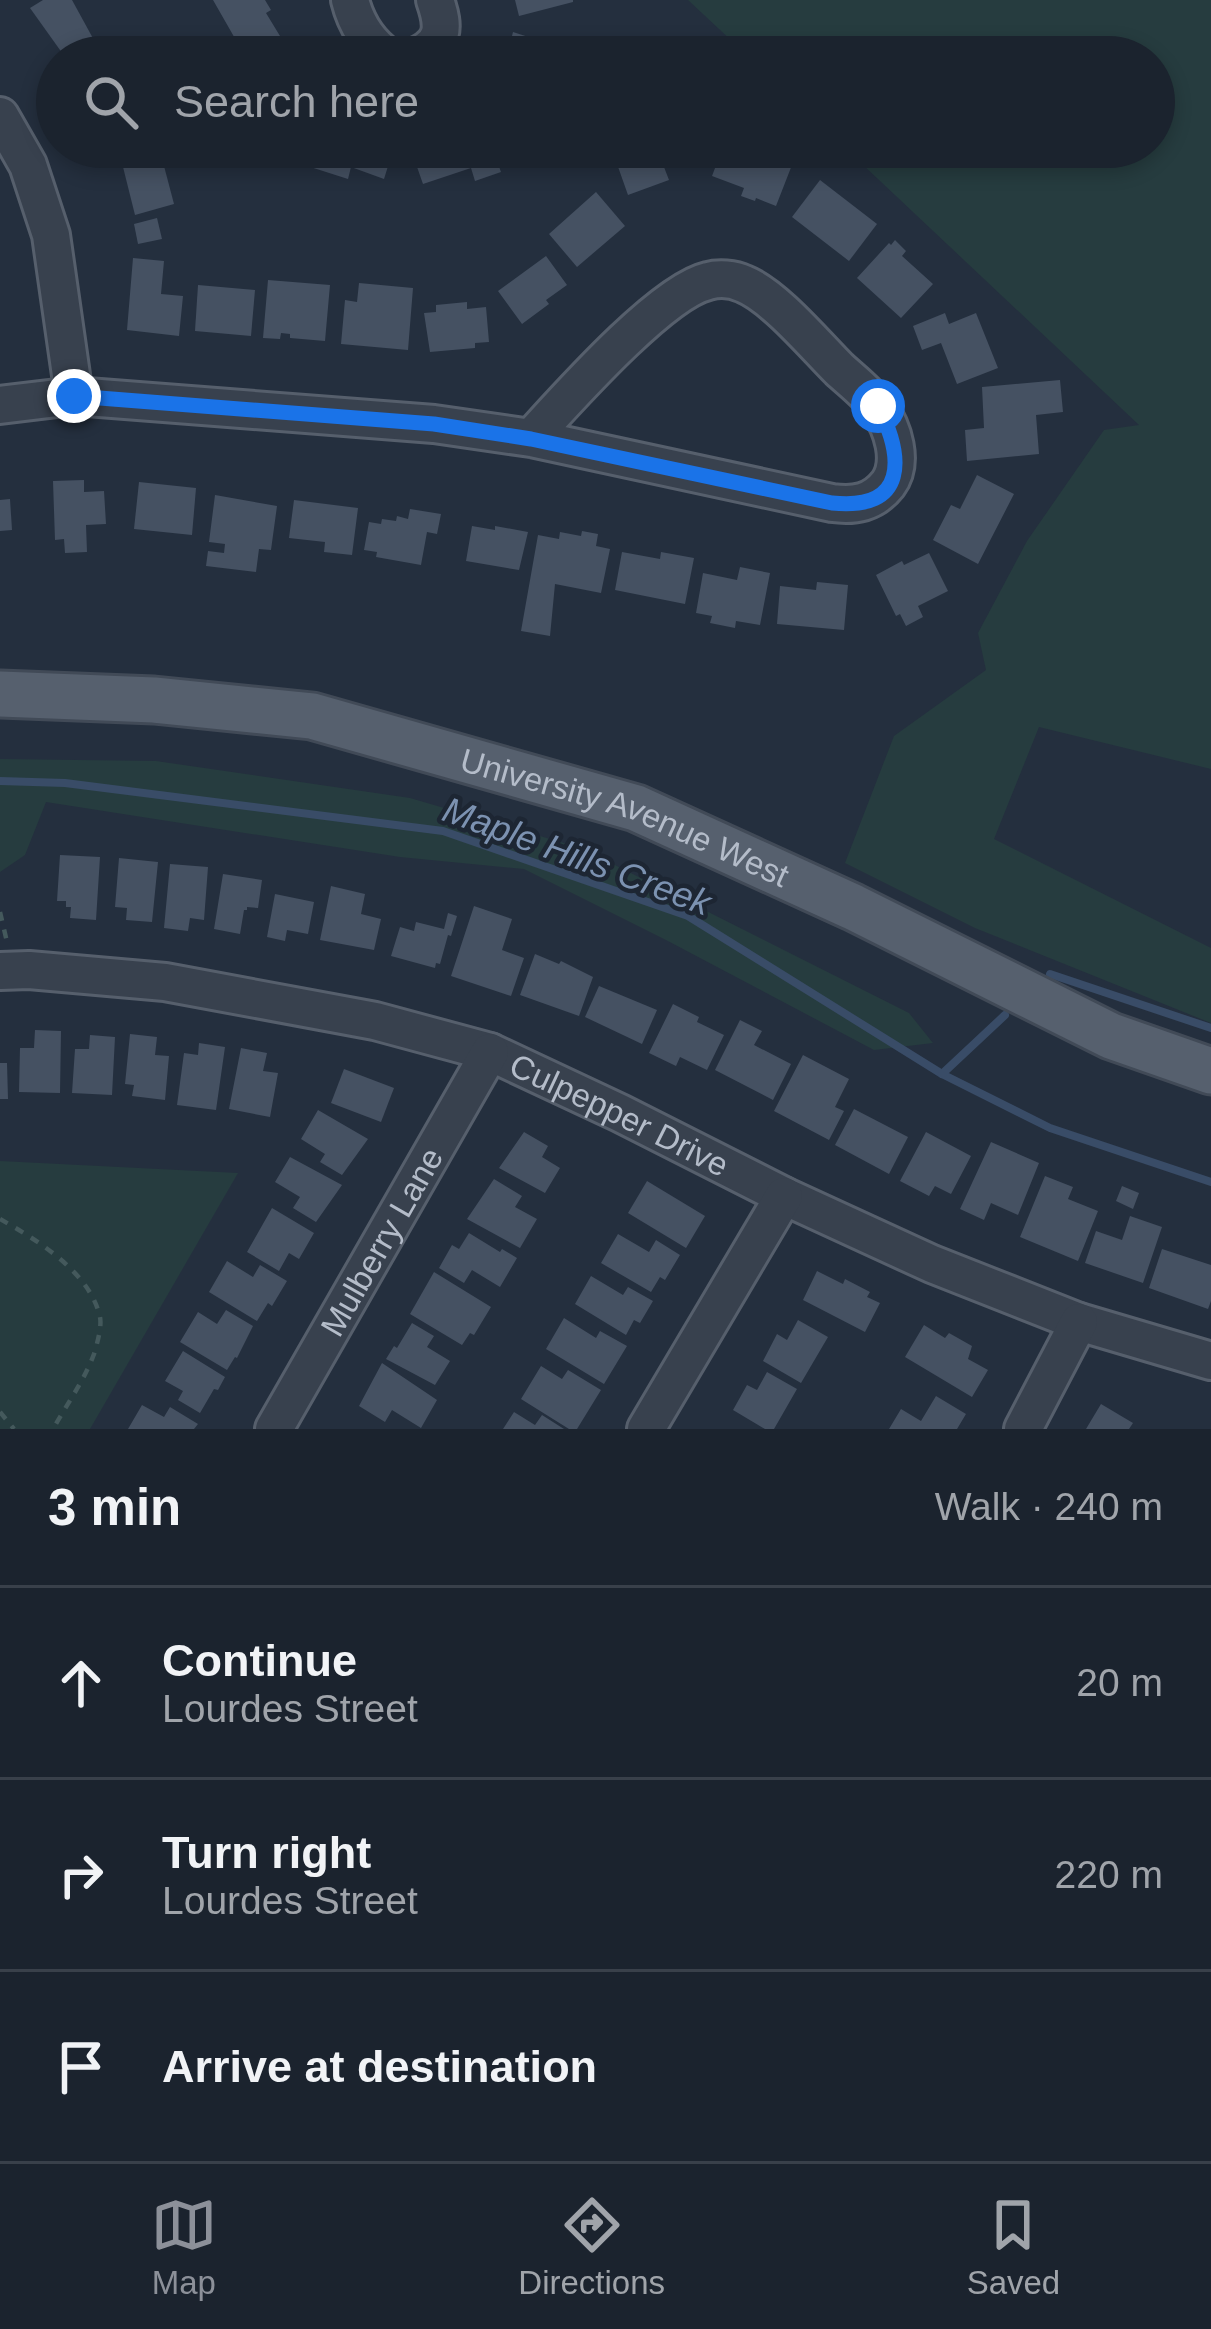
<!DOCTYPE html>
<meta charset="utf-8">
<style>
body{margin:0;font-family:Helvetica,sans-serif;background:#242b36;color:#f1f3f6}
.stop{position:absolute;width:36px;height:36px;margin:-27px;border:9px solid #1a73e8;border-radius:50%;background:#fff}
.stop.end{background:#1a73e8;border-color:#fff;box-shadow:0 3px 12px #0008}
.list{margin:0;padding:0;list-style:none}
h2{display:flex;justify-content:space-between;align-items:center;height:156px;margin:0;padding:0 48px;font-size:51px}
h2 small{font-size:39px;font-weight:400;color:#a0a4aa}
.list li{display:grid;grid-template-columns:78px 1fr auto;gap:36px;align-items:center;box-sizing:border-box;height:192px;padding:0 48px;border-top:3px solid #39404a}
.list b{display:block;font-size:45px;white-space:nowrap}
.list p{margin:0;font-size:39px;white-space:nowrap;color:#a0a4aa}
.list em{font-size:39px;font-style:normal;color:#a0a4aa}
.icon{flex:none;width:66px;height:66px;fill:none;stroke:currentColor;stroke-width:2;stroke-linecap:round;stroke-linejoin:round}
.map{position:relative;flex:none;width:1211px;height:1429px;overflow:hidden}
.search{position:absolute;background:#1b232e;box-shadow:0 6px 18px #0003;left:36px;right:36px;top:36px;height:132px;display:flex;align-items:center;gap:30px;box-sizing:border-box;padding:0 42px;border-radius:66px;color:#a0a4aa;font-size:45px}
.sheet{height:732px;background:#1b232e}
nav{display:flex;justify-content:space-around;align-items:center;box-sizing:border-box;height:168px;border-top:3px solid #39404a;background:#1b232e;font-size:33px;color:#a0a4aa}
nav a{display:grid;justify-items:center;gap:6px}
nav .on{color:#8c9099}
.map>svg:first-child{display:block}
.green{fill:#263c3f}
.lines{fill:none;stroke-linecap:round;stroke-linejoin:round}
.stream{stroke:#394c67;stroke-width:8}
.building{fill:#455162}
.minor-casing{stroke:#565f6c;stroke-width:42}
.major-casing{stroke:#414a57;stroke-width:51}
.path{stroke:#44595c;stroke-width:4.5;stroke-dasharray:9 9;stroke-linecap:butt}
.minor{stroke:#38414e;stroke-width:36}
.major{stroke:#56606e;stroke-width:45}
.route{stroke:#1a73e8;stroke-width:15}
.labels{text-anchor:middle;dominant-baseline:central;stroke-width:9;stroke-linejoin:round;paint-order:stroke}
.street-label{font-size:33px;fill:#b4bcc9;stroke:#1d2633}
.water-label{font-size:36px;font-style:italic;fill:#7c92b1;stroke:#1d2633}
</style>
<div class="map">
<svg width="1211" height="1429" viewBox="0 0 1211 1429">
<rect width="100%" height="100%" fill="#242f3e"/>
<g class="green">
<path d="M688 0H1211V769L1039 727 994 839 1211 948V1023L975 928 845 863 894 736 986 670 978 633 1027 541 1104 430 1139 425 844 147H1154V57H749Z"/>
<path d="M0 759 156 761 410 798 581 848 909 1013 933 1043 874 1050 666 940 524 869 400 857 46 802 25 855 0 872Z"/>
<path d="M0 1161 238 1173 90 1429H0Z"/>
</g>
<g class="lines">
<g class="stream">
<path d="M0 781 65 783 443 831 688 916 942 1074 1050 1128 1211 1182"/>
<path d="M1050 974 1211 1028"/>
<path d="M942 1074 1005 1015"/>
</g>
</g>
<g class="building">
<path d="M43 0H72L95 42 70 57H65L30 8Z"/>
<path d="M213 0H265L271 10 266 13 280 36 245 56Z"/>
<path d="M515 0H573V2L519 16Z"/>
<path d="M513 32 547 43 542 57H507Z"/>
<path d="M118 147H159L174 204 135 215Z"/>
<path d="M307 147H394L384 179 351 167 348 179 301 164Z"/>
<path d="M410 147H492L501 172 475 181 471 168 423 184Z"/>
<path d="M611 147H688L691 157 664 167 669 180 628 195Z"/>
<path d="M723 147H799L776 206 756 198 755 201 741 196 744 188 712 176Z"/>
<path d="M820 180 877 224 849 261 792 217Z"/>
<path d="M596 192 625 226 577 267 549 234Z"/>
<path d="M157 218 162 239 138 244 134 224Z"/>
<path d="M895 240 906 251 902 256 933 284 901 318 857 278 889 243 891 245Z"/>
<path d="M546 256 567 285 546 300 549 304 522 324 498 291Z"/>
<path d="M133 258 164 261 161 294 183 296 179 336 127 330Z"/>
<path d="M268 280 330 285 325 341 290 338V334L281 333 280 339 263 338Z"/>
<path d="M359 283 413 288 408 350 341 344 345 300 357 302Z"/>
<path d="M198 285 255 290 251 336 195 331Z"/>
<path d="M467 302V309L486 307 489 342 475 343V348L430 352 424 313 436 312V305Z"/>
<path d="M945 313 949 324 976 313 998 368 957 384 941 343 922 350 913 326Z"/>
<path d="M1060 380 1063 412 1036 415 1039 454 967 461 965 430 984 428 982 387Z"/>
<path d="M977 475 1014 494 978 564 933 540 951 505 960 509Z"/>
<path d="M84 480V492L104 491 106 524 86 525 87 552 65 553 64 539 55 540 53 481Z"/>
<path d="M139 482 196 488 192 535 134 529Z"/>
<path d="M215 495 277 506 271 550 259 549 256 572 206 566 208 551 224 553 225 544 209 542Z"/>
<path d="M10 499 12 530 0 531V500Z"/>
<path d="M294 500 358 508 352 555 324 552 325 542 289 538Z"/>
<path d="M410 509 441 514 437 534 427 532 421 565 376 557 377 552 364 550 369 522 381 524 382 519 396 521 397 516 408 519Z"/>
<path d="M472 526 495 530V526L528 532 519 570 466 561Z"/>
<path d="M582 531 598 534 596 546 610 549 601 593 555 584 550 636 521 631 538 535 559 539 560 532 581 536Z"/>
<path d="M622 552 660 559 661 552 694 558 685 604 615 590Z"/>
<path d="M929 553 948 591 918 606 923 617 906 626 900 614 896 616 876 575 902 561 904 565Z"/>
<path d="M740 567 770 573 760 625 736 621 735 628 710 623 712 616 696 613 703 573 737 580Z"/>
<path d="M817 582 848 585 844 630 777 624 780 586 816 590Z"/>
<path d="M60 855 100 857 96 920 70 918 71 907H66V901H57Z"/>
<path d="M119 858 158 862 152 922 126 920 127 908 115 907Z"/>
<path d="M170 864 208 867 204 920 190 918 188 931 164 928Z"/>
<path d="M223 874 262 880 258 908 247 907V910H244L240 934 214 929Z"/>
<path d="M331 886 365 894 361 914 381 919 374 950 320 940Z"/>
<path d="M275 894 314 902 308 934 287 930 285 941 267 937Z"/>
<path d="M474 906 512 919 502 950 524 958 511 996 451 976Z"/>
<path d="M448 913 457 916 451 936 448 935 440 964 436 963 435 968 391 956 400 927 414 931 416 922 444 929Z"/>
<path d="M535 954 559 964 561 961 593 977 579 1016 520 995Z"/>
<path d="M599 986 657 1010 642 1044 585 1017Z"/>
<path d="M673 1004 699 1017 697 1022 724 1035 707 1070 680 1057 676 1066 649 1053Z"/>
<path d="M740 1020 762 1031 754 1045 791 1064 773 1100 715 1070Z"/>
<path d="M35 1030 61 1031 60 1093 19 1092 20 1048H34Z"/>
<path d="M130 1034 157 1037 155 1055 169 1056 165 1100 132 1096 134 1085 125 1084Z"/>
<path d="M90 1035 115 1037 112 1095 72 1093 75 1049H89Z"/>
<path d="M199 1043 225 1047 216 1110 177 1105 184 1053 198 1055Z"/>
<path d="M241 1048 267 1053 263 1071 278 1073 270 1117 229 1109Z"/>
<path d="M803 1055 849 1079 835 1107 844 1111 829 1140 774 1111Z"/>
<path d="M0 1063H7L8 1099H0Z"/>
<path d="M344 1069 394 1088 381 1122 331 1103Z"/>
<path d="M854 1109 908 1137 889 1174 835 1145Z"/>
<path d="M318 1110 368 1139 342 1175 320 1162 325 1154 301 1139Z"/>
<path d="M524 1132 548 1146 542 1157 560 1168 545 1193 499 1168Z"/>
<path d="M926 1132 971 1156 951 1194 935 1186 929 1196 900 1181Z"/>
<path d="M991 1142 1039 1163 1018 1215 991 1203 984 1220 960 1209Z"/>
<path d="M290 1157 342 1185 316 1222 293 1208 300 1197 275 1182Z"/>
<path d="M1045 1176 1073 1187 1068 1199 1098 1211 1078 1261 1020 1237Z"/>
<path d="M494 1179 522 1196 515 1207 537 1219 520 1248 467 1219Z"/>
<path d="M647 1181 705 1216 686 1248 628 1213Z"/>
<path d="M1122 1186 1139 1193 1133 1209 1116 1201Z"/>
<path d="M272 1208 314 1233 299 1259 289 1253 279 1271 247 1252Z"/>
<path d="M1130 1216 1162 1227 1143 1283 1085 1263 1096 1231 1122 1240Z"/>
<path d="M469 1233 500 1252 502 1249 517 1258 500 1287 472 1270 464 1283 439 1268 452 1245 459 1249Z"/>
<path d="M618 1234 649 1252 656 1240 680 1255 665 1280 660 1277 651 1292 601 1263Z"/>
<path d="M1162 1249 1211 1265V1301L1208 1309 1149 1288Z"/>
<path d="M227 1261 253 1277 260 1265 287 1281 272 1306 268 1303 257 1321 209 1292Z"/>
<path d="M817 1271 843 1284 845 1279 870 1292 867 1297 880 1303 865 1332 803 1300Z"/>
<path d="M434 1272 491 1307 474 1335 470 1333 462 1345 410 1314Z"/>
<path d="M591 1276 623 1295 628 1287 653 1301 640 1323 634 1320 626 1335 575 1304Z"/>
<path d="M226 1310 253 1326 237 1358 235 1357 227 1370 180 1342 198 1312 217 1324Z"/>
<path d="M564 1318 596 1338 600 1331 627 1346 604 1384 546 1349Z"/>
<path d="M798 1320 828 1337 801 1383 763 1361 777 1334 787 1340Z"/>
<path d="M412 1323 434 1336 427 1347 450 1361 435 1385 386 1359 394 1346 397 1348Z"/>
<path d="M924 1325 945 1338 949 1333 972 1346 968 1359 988 1370 972 1397 905 1357Z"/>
<path d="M183 1351 225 1377 218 1390 214 1389 200 1413 178 1400 183 1391 165 1381Z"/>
<path d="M382 1363 437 1400 421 1428 392 1410 385 1422 359 1406Z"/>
<path d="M541 1366 562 1379 568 1370 601 1390 577 1429H569L521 1399Z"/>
<path d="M767 1372 797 1389 774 1429H765L733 1410 747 1385 757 1390Z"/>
<path d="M936 1396 966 1414 957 1429H889L901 1409 921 1421Z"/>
<path d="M1101 1404 1133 1423 1129 1429H1086Z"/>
<path d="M142 1405 164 1417 170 1407 198 1424 194 1429H128Z"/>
<path d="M514 1412 535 1425 542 1415 564 1429H503Z"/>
</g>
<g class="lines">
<defs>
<g id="minor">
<path d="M350 0C356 24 368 43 388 57"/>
<path d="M415 57C444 43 445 29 435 0"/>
<path d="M0 116 28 165 51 235 74 396"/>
<path d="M0 405 74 396 434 424 531 438 832 503C855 506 873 503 888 484 904 462 893 428 878 407 868 393 852 381 839 369 815 345 774 296 744 284 733 279 719 278 708 281 661 292 566 400 531 438"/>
<path id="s1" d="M0 971 29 970 165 982 375 1021 490 1052 620 1113 784 1196 932 1264 1079 1322 1211 1361"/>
<path id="s2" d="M274 1429 490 1052"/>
<path d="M646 1429 784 1196"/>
<path d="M1023 1429 1079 1322"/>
</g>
<g id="major">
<path id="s3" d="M0 694 154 700 312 716 636 808 853 907 1111 1036 1211 1071"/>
</g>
</defs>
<use href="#minor" class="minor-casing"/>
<use href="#major" class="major-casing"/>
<g class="path">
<path d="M0 912 7 942"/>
<path d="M0 1219C37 1240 90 1272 100 1317 102 1327 97 1344 94 1354 84 1381 67 1404 53 1429"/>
<path d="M0 1412 14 1429"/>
</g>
<use href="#minor" class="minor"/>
<use href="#major" class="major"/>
</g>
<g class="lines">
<path class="route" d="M74 396 434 424 531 439 832 503C908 511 904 457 878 406"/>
</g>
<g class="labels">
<g class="street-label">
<text stroke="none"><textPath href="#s3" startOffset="642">University Avenue West</textPath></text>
<text stroke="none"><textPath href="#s1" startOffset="642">Culpepper Drive</textPath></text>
<text stroke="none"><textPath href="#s2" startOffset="216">Mulberry Lane</textPath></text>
</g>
<g class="water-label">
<text transform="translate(577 856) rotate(20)">Maple Hills Creek</text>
</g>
</g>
</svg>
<div class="stop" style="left:878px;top:406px"></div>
<div class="stop end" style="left:74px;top:396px"></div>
<div class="search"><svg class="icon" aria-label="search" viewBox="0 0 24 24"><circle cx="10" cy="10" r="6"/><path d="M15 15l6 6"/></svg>Search here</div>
</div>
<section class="sheet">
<h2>3 min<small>Walk · 240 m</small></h2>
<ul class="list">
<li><svg class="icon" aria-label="ahead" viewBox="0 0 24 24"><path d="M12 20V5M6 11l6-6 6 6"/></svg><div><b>Continue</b><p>Lourdes Street</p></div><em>20 m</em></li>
<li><svg class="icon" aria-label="right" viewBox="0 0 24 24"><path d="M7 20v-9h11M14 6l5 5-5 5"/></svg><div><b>Turn right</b><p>Lourdes Street</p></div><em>220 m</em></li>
<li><svg class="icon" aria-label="arrive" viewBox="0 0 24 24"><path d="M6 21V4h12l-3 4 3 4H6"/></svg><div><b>Arrive at destination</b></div></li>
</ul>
</section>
<nav>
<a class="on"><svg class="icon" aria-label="map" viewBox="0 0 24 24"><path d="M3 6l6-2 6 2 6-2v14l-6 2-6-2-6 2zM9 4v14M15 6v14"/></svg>Map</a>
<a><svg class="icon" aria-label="directions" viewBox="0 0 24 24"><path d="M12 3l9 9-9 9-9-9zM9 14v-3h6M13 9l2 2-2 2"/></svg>Directions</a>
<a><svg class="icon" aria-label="saved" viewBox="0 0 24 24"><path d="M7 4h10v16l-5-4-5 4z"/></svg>Saved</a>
</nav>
